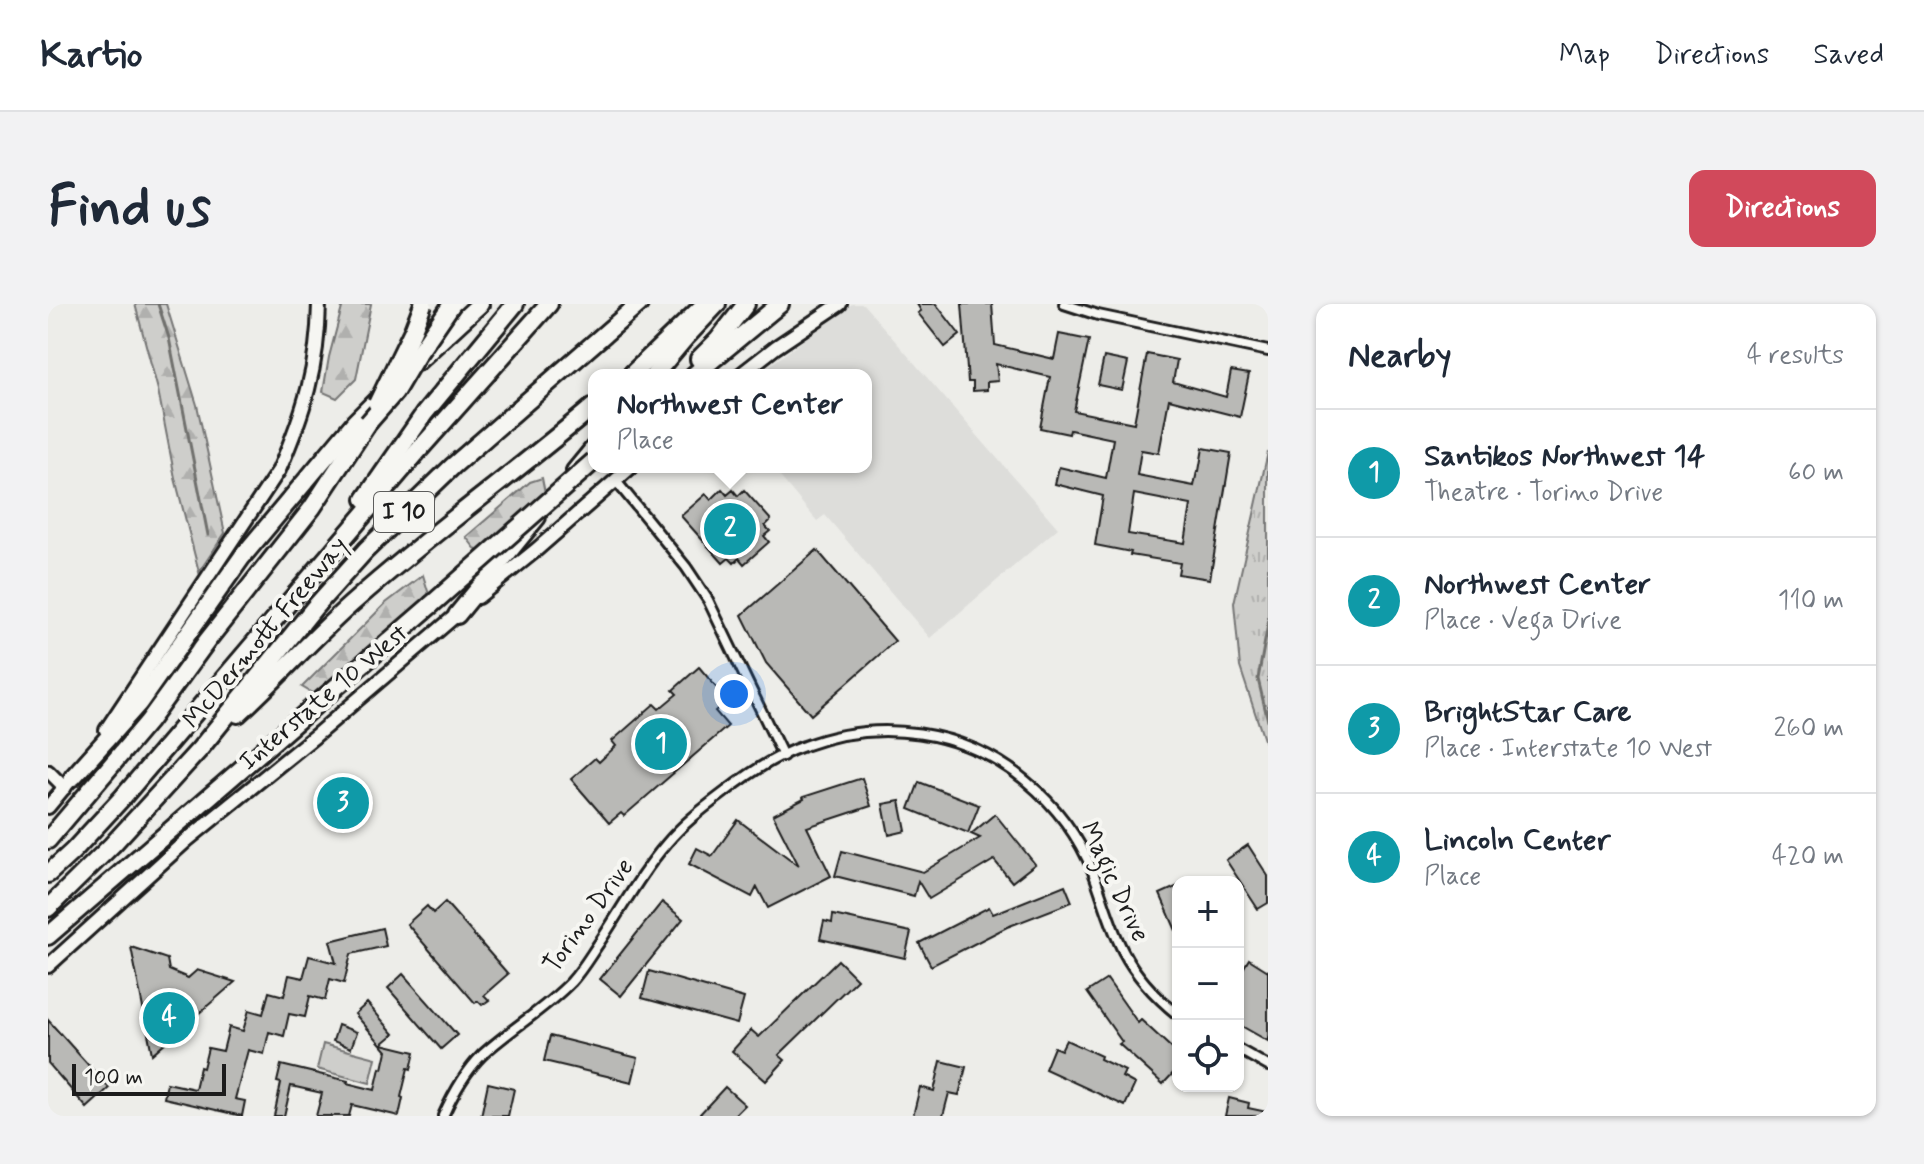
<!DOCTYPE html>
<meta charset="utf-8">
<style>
body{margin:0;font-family:Mynerve,sans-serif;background:#f2f2f3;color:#1f2937}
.controls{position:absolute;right:24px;bottom:24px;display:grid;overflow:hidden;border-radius:16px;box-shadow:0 2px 6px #0004}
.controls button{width:72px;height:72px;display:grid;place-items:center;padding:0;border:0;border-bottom:2px solid #e0e1e3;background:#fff;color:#1f2937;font:40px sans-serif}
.scale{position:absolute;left:24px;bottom:20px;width:154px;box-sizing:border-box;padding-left:8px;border:4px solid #1c1c1c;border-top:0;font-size:22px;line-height:28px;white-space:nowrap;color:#1c1c1c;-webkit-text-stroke:6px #f6f6f2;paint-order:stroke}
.you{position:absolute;left:686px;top:390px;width:28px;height:28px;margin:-20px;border:6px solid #fff;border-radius:50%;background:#1a73e8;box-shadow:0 0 0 12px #1a73e833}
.badge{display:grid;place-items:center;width:52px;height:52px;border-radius:50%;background:#d1495b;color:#fff;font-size:26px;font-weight:700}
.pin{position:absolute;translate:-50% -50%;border:4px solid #fff;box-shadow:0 2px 8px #0006}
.popup{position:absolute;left:540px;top:65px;width:284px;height:104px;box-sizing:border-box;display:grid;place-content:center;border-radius:16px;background:#fff;filter:drop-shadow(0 2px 6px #0005);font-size:26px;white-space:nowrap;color:#747a83}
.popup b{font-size:30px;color:#1f2937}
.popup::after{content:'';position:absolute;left:50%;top:100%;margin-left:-16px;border:16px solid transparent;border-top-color:#fff}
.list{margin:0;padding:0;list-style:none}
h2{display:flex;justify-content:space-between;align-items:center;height:104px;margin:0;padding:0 32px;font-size:34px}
h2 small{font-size:26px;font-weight:400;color:#747a83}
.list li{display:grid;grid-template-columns:52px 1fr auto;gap:24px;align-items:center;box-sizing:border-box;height:128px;padding:0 32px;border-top:2px solid #e0e1e3}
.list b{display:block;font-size:30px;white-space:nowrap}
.list p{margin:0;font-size:26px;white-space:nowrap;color:#747a83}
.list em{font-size:26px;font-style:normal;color:#747a83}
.icon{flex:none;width:44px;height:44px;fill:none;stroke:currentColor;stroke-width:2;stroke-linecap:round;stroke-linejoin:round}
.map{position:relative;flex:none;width:1220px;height:812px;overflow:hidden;border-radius:16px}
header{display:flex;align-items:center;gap:48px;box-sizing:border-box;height:112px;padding:0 40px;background:#fff;border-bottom:2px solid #e0e1e3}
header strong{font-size:38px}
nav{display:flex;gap:44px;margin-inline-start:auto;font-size:28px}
.intro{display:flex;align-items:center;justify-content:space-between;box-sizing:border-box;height:192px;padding:0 48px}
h1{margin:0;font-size:56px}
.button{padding:20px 36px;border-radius:16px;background:#d1495b;color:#fff;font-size:28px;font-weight:700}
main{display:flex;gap:48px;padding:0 48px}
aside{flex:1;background:#fff;border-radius:16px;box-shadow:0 2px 6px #0004}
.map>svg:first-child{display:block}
.built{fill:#ddddda}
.grass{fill:url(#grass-tufts);stroke:#757574;stroke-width:2}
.forest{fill:url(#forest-firs);stroke:#757574;stroke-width:2}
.garden{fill:#cececb;stroke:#757574;stroke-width:2}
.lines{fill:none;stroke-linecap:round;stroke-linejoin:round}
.stream{stroke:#6f6f6d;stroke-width:3}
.building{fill:#b9b9b6;stroke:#1c1c1c;stroke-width:2;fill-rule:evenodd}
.minor-casing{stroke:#1c1c1c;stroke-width:14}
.tertiary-casing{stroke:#1c1c1c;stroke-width:17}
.secondary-casing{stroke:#1c1c1c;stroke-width:18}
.motorway-casing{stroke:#1c1c1c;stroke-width:22}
.minor{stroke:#f6f6f2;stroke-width:8}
.tertiary{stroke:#f6f6f2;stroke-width:11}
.secondary{stroke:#f6f6f2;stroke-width:12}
.motorway{stroke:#f6f6f2;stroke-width:16}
.motorway-bridge-casing{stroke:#1c1c1c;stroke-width:22;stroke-linecap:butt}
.motorway-bridge{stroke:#f6f6f2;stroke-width:16}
.labels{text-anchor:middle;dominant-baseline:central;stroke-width:8;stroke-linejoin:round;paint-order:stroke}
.shield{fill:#f6f6f2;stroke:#5d5d5c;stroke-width:2}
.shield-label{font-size:24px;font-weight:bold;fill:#1c1c1c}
.street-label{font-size:26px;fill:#1c1c1c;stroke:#f6f6f2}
</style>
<header>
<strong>Kartio</strong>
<nav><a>Map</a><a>Directions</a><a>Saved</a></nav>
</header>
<div class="intro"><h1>Find us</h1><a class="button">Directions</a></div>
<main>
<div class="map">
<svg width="1220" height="812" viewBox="0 0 1220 812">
<defs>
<pattern id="grass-tufts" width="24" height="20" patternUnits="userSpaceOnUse" patternTransform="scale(2)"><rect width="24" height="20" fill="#cececb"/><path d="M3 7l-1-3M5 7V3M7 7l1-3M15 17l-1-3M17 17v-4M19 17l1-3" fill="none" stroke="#b0b0ae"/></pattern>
<pattern id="forest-firs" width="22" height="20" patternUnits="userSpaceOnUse" patternTransform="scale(2)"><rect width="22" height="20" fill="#cececb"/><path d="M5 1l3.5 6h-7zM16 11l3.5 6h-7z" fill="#b0b0ae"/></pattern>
</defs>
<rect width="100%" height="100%" fill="#edede9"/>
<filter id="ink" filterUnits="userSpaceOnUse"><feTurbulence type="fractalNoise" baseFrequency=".0125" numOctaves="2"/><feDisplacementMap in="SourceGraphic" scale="16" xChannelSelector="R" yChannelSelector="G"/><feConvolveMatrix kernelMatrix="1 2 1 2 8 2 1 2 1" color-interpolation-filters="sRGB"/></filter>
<g filter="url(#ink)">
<path class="built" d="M804 0H815L1010 224 882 334 777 211 769 217 724 163H818V71H709Z"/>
<path class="grass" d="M1220 148V448L1192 363 1186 299Z"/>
<g class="forest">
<path d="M87 0H118L149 101 177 229 151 268 127 174 110 86Z"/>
<path d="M295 0H323L308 75 289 94 275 88 281 53Z"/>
<path d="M494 174 498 194 430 248 418 233 482 178Z"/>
<path d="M375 271 382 294 271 393 254 383 338 299Z"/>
</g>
<path class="garden" d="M275 740 328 754 322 779 269 765Z"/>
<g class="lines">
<g class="stream">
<path d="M110 0 121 34 160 231"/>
<path d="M1220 320 1210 375 1220 417"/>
</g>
</g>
<g class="building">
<path d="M869 0H888L912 31 897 43 870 9 873 7Z"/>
<path d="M914 0H944L947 41 1006 55 1011 30 1041 36 1026 107 1086 119 1099 50 1129 56 1125 78 1178 93 1183 67 1201 70 1192 113 1121 95 1111 149 1093 146 1089 171 1146 182 1149 167H1151L1155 144 1183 149 1162 275 1130 270 1132 259 1082 251 1083 248 1047 241 1055 192 1007 180 1011 163 1058 174 1065 135 1022 126 1021 130 992 124 1002 73 948 60 950 77 939 78V86L925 87V78H920ZM1086 190 1143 201 1137 239 1080 230Z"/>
<path d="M1056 53 1080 58 1074 86 1050 81Z"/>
<path d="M674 185 679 191 685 186 690 192 696 186 723 216 717 222 722 227 716 232 721 238 696 260 691 254 686 259 681 254 675 259 633 212 658 190 663 196Z"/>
<path d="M769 246 847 337 763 411 718 359 694 311Z"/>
<path d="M651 363 679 396 667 407 680 422 576 512 573 509 561 519 523 475 547 454 551 458 568 442 564 437 606 400 611 405 629 390 625 386Z"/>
<path d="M814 474 823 502 759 523 783 572 720 604 709 583 704 593 641 560 649 544 664 552 690 516 751 562 725 511 756 495 755 493Z"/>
<path d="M296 477 317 507 295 522 273 492Z"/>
<path d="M871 478 931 501 920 529 861 505Z"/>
<path d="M852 497 858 527 841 531 835 500Z"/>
<path d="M947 510 987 560 964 578 946 556 881 595 870 577 866 592 787 572 794 547 875 568 932 534 923 530Z"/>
<path d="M1200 541 1220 572V599L1210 605 1178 556Z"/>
<path d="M1017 581 1024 598 959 623 883 662 871 639 941 603 945 610Z"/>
<path d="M1130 582V631L1112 590Z"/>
<path d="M397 598 460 670 436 691 441 696 434 701 430 697 427 699 359 620 379 602 385 609Z"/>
<path d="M614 598 635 615 573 692 552 675Z"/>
<path d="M785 611 863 628 857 654 772 635 776 617 784 619Z"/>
<path d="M334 624 338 642 303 650 296 679 282 675 277 696 262 692 257 713 241 710 236 732 221 728 216 750 200 746 187 795 197 797 194 812 116 794 119 779 147 785 152 763 155 764 160 744 175 747 181 723 195 727 201 706 215 710 221 688 236 692 241 671 255 674 261 652 288 659 282 637Z"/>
<path d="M83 643 119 655 121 666 140 674 149 666 187 678 104 750Z"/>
<path d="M1201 655 1220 667V737L1190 720V673Z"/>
<path d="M790 656 809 675 731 751 737 756 718 777 684 747 703 726 711 733Z"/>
<path d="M601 667 696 694 689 720 594 694Z"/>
<path d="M355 670 409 731 393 745 340 684Z"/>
<path d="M1059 675 1090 719 1093 716 1130 750V764L1115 780 1071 740 1074 738 1039 688Z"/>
<path d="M319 699 346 730 334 740 367 748 363 765 360 764 353 793 355 794 351 812 304 801 301 812H268L274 789 243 782 236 812H226L233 779 229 778 233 761 300 777 299 779 327 786 332 764 335 765 339 747 307 710Z"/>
<path d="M0 716 61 784 39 804 0 759Z"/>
<path d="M290 721 309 728 303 744 285 737Z"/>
<path d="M502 732 590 754 584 778 496 757Z"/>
<path d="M1018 736 1053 752 1052 755 1077 767 1074 773 1087 780 1077 802 997 765 1006 743 1013 746Z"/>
<path d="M893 757 918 763 911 791 901 789 895 812H865L872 783 886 787Z"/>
<path d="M440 779 466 785 460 812H433Z"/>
<path d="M677 783 697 801 686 812H650Z"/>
<path d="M1181 794 1201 799 1200 804 1219 808V812H1177Z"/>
</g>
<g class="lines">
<defs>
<g id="minor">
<path d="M1016 0 1050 11 1220 47"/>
<path d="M568 177 638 263 660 296 735 452"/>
<path d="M1190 745 1220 762"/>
<path d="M395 812C405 790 417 768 434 751 462 725 496 706 523 678 534 666 542 652 551 639 573 606 593 569 619 539 635 520 653 506 673 491 696 473 728 451 756 442 830 414 916 425 978 477 1007 501 1031 533 1045 568 1055 594 1062 622 1075 647 1088 672 1109 694 1130 711"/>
</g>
<path id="tertiary" d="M0 467 17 484"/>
<g id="secondary">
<path d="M692 71 728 43 792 0"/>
<path d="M430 293 487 247 583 163"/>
<path d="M58 426 231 166C256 108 270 64 271 0"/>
<path d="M0 503 29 468"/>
<path d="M0 662 139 536 267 432 413 307"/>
</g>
<g id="motorway">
<path d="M651 55 670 36 698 0"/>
<path d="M369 58 432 0"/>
<path d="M583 71 657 0"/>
<path d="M606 71 637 34 669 0"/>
<path d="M646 71 732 0"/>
<path d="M527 167 546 144"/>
<path d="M317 195 376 110 467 0"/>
<path d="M409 311 489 213"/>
<path d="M190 410C231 373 267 331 309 295 385 228 468 168 546 102"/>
<path d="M25 473 91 399 194 253 307 118 337 88"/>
<path d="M0 536 100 418 159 337 264 204 320 119"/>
<path d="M0 570 25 547 75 493 370 147 501 0"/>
<path d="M0 604 64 541 151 446 266 304 318 246 405 162 591 0"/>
<path d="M0 632 383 301"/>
</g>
</defs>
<use href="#minor" class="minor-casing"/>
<use href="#tertiary" class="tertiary-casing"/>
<use href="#secondary" class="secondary-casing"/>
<use href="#motorway" class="motorway-casing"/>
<use href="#minor" class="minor"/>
<use href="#tertiary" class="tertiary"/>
<use href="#secondary" class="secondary"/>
<use href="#motorway" class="motorway"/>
<defs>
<g id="motorway-bridge">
<path d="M329 100 365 26 375 0"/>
<path d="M320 119 347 88 369 51 404 0"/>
<path d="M383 301 546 157"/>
</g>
</defs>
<use href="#motorway-bridge" class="motorway-bridge-casing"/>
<use href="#motorway-bridge" class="motorway-bridge"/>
</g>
</g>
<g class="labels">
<rect class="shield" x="326" y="188" width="60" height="40" rx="6"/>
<g class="shield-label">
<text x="356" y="208">I 10</text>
</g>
<g class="street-label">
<text transform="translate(218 329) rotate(-50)">McDermott Freeway</text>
<text transform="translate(276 394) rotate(-40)">Interstate 10 West</text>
<text transform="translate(1066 578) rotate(65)">Magic Drive</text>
<text transform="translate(541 612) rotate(-54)">Torino Drive</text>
</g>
</g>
</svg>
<div class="controls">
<button>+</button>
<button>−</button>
<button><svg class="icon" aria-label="locate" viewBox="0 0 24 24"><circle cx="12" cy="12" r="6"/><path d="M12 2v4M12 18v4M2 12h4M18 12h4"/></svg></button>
</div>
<div class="scale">100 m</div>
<div class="you"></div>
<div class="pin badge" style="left:613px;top:440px;background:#0f9aa8">1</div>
<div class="pin badge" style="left:682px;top:225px;background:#0f9aa8">2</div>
<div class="popup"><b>Northwest Center</b>Place</div>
<div class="pin badge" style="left:295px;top:499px;background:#0f9aa8">3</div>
<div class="pin badge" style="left:121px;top:714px;background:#0f9aa8">4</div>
</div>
<aside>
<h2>Nearby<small>4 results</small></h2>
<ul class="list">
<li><span class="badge" style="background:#0f9aa8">1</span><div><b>Santikos Northwest 14</b><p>Theatre · Torino Drive</p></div><em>60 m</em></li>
<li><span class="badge" style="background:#0f9aa8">2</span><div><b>Northwest Center</b><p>Place · Vega Drive</p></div><em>110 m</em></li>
<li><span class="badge" style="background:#0f9aa8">3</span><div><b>BrightStar Care</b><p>Place · Interstate 10 West</p></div><em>260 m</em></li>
<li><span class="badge" style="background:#0f9aa8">4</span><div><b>Lincoln Center</b><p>Place</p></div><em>420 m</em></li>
</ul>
</aside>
</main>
